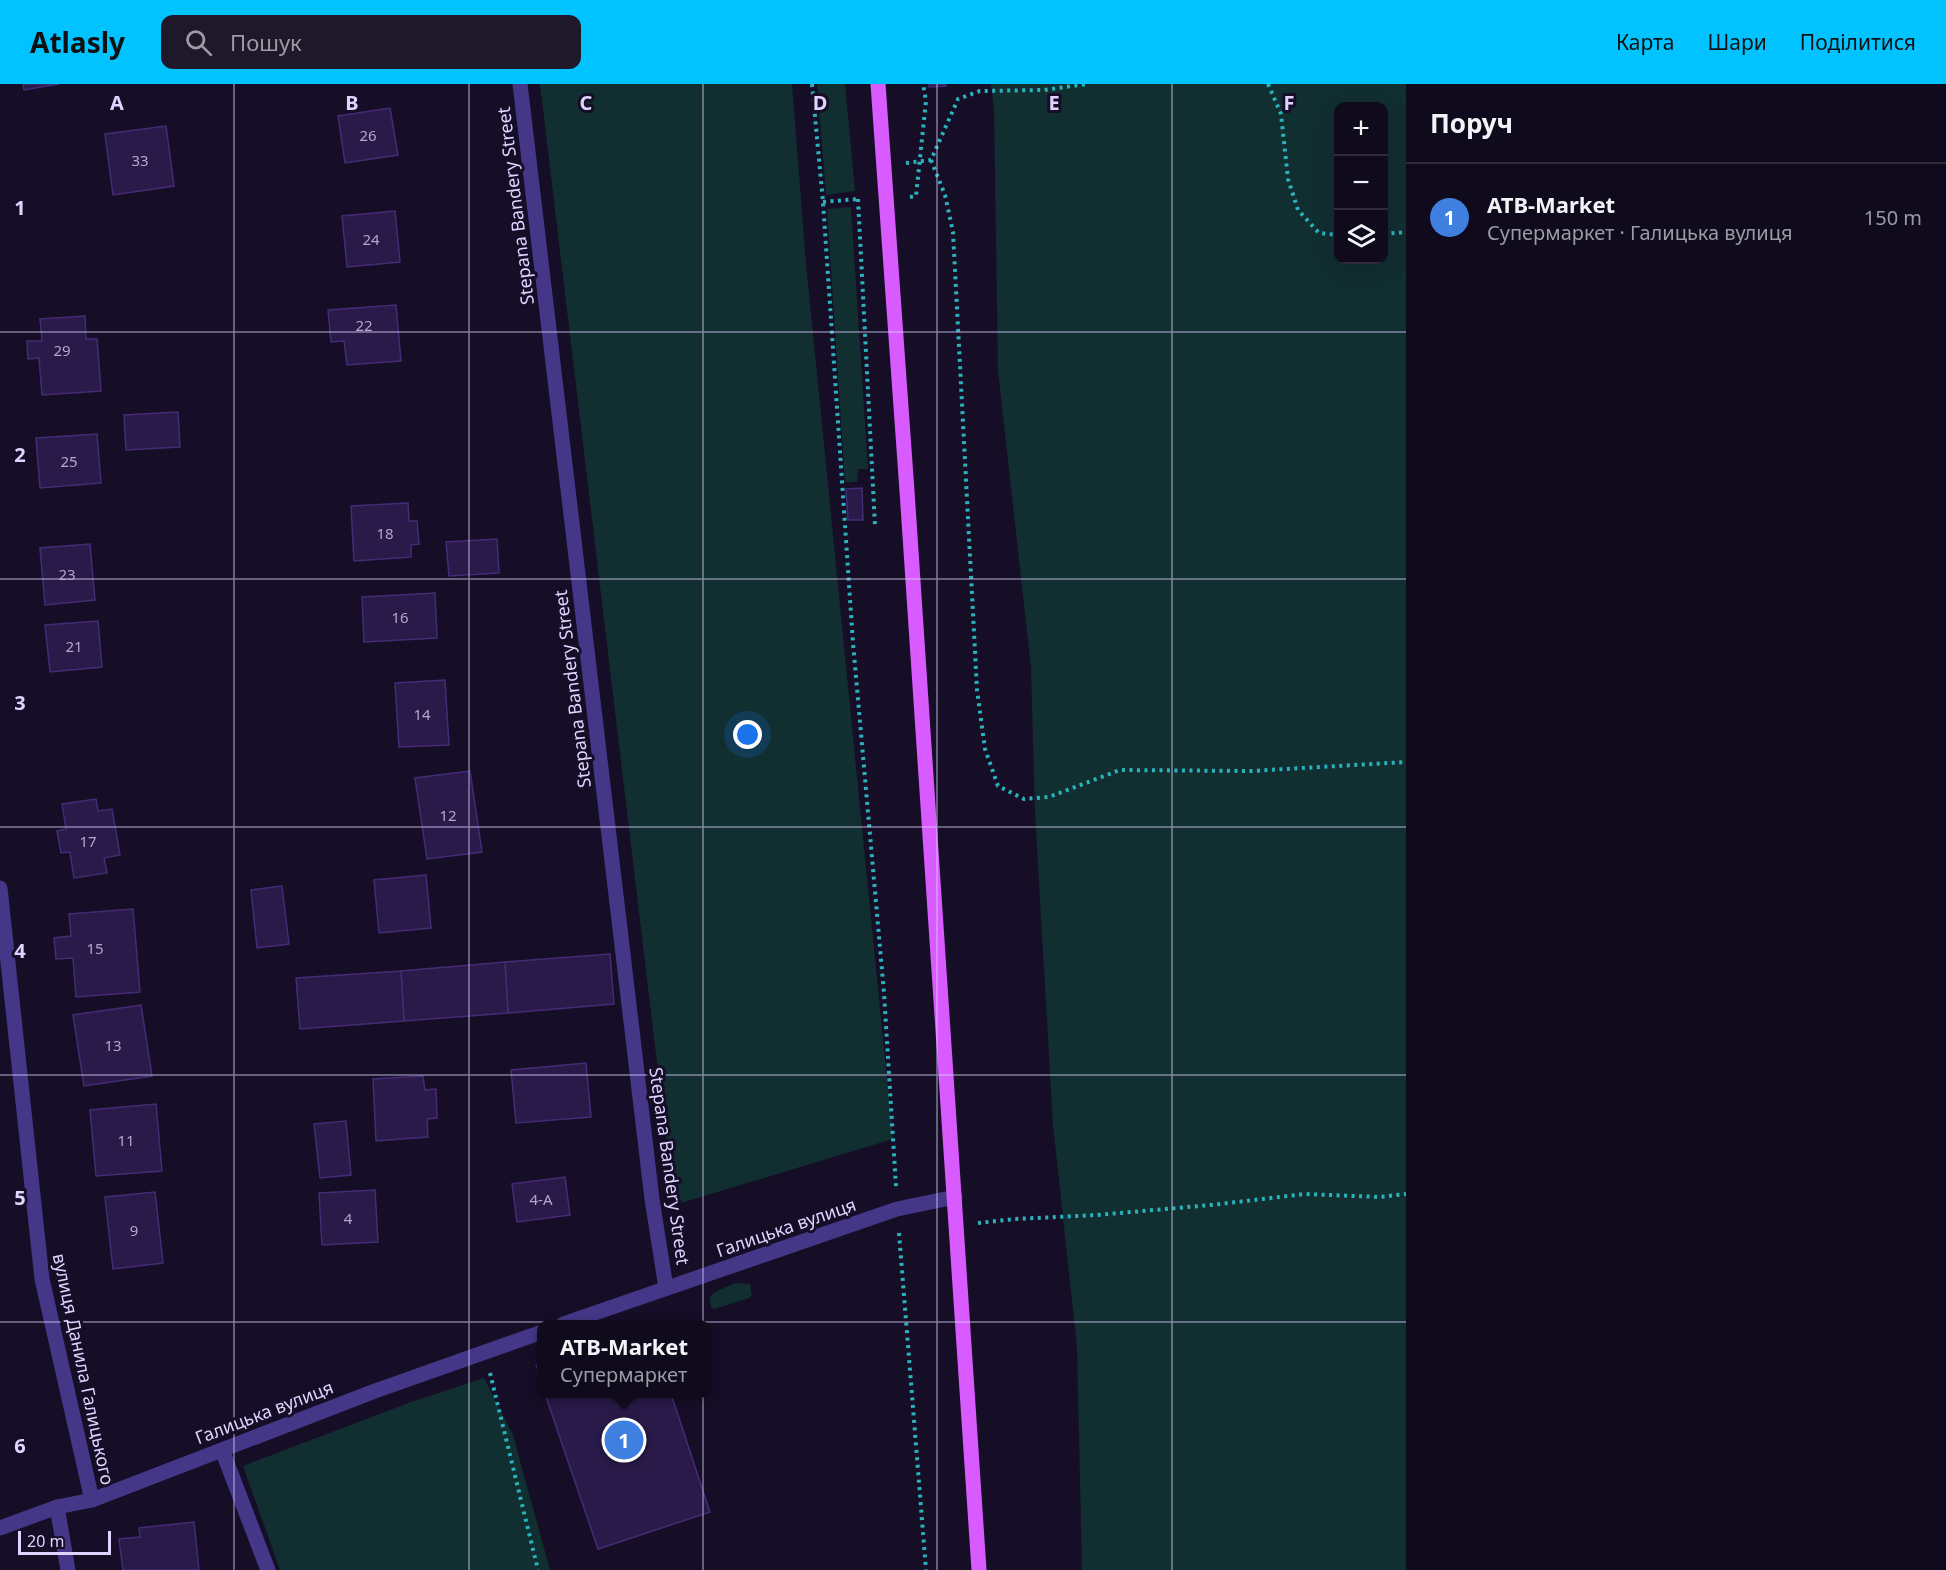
<!DOCTYPE html>
<html lang="uk">
<meta charset="utf-8">
<style>
body{margin:0;font-family:"Noto Sans",sans-serif;background:#1e182a;color:#f1f3f6}
.controls{position:absolute;right:18px;top:18px;display:grid;overflow:hidden;border-radius:12px;box-shadow:0 6px 24px #0002}
.controls button{width:54px;height:54px;display:grid;place-items:center;padding:0;border:0;border-bottom:2px solid #302b3b;background:#100a1d;color:#f1f3f6;font:30px sans-serif}
.scale{position:absolute;left:18px;bottom:15px;width:93px;box-sizing:border-box;padding-left:6px;border:3px solid #dfd4ff;border-top:0;font-size:16px;line-height:21px;white-space:nowrap;color:#dfd4ff;-webkit-text-stroke:4px #160e27;paint-order:stroke}
.you{position:absolute;left:748px;top:651px;width:21px;height:21px;margin:-15px;border:4px solid #fff;border-radius:50%;background:#1a73e8;box-shadow:0 0 0 9px #1a73e833}
.badge{display:grid;place-items:center;width:39px;height:39px;border-radius:50%;background:#00c3ff;color:#fff;font-size:20px;font-weight:700}
.pin{position:absolute;translate:-50% -50%;border:3px solid #fff;box-shadow:0 2px 6px #0006}
.popup{position:absolute;left:537px;top:1236px;width:174px;height:78px;box-sizing:border-box;display:grid;place-content:center;border-radius:12px;background:#100a1d;filter:drop-shadow(0 2px 4px #0005);font-size:20px;white-space:nowrap;color:#9c9aa4}
.popup b{font-size:22px;color:#f1f3f6}
.popup::after{content:'';position:absolute;left:50%;top:100%;margin-left:-12px;border:12px solid transparent;border-top-color:#100a1d}
.list{margin:0;padding:0;list-style:none}
h2{display:flex;justify-content:space-between;align-items:center;height:78px;margin:0;padding:0 24px;font-size:26px}
h2 small{font-size:20px;font-weight:400;color:#9c9aa4}
.list li{display:grid;grid-template-columns:39px 1fr auto;gap:18px;align-items:center;box-sizing:border-box;height:108px;padding:0 24px;border-top:2px solid #302b3b}
.list b{display:block;font-size:22px;white-space:nowrap}
.list p{margin:0;font-size:20px;white-space:nowrap;color:#9c9aa4}
.list em{font-size:20px;font-style:normal;color:#9c9aa4}
.icon{flex:none;width:33px;height:33px;fill:none;stroke:currentColor;stroke-width:2;stroke-linecap:round;stroke-linejoin:round}
.map{position:relative;flex:none;width:1406px;height:1486px;overflow:hidden}
header{display:flex;align-items:center;gap:36px;box-sizing:border-box;height:84px;padding:0 30px;background:#00c3ff;color:#111}
header strong{font-size:28px}
nav{display:flex;gap:33px;margin-inline-start:auto;font-size:21px}
.search{width:420px;height:54px;background:#1e182a;display:flex;align-items:center;gap:15px;box-sizing:border-box;padding:0 21px;border-radius:12px;color:#9c9aa4;font-size:22px}
main{display:flex}
aside{flex:1;background:#100a1d}
.map>svg:first-child{display:block}
.green{fill:#112e31;fill-rule:evenodd}
.building{fill:#291a49;stroke:#442b75;stroke-width:1.5}
.lines{fill:none;stroke-linecap:round;stroke-linejoin:round}
.path{stroke:#2ab2bd;stroke-width:4;stroke-dasharray:3 4.5;stroke-linecap:butt}
.minor{stroke:#453788;stroke-width:15}
.major{stroke:#d85bff;stroke-width:15}
.grid{fill:none;stroke:#dfd4ff;stroke-width:1.5;stroke-opacity:0.55}
.labels{text-anchor:middle;dominant-baseline:central;stroke-width:6;stroke-linejoin:round;paint-order:stroke}
.number-label{font-size:15px;fill:#b2a6d2}
.street-label{font-size:18px;fill:#dfd4ff;stroke:#160e27}
.grid-label{font-size:20px;text-anchor:middle;font-weight:bold;fill:#dfd4ff;stroke:#160e27;stroke-width:6;stroke-linejoin:round;paint-order:stroke}
</style>
<header>
<strong>Atlasly</strong>
<div class="search"><svg class="icon" aria-label="search" viewBox="0 0 24 24"><circle cx="10" cy="10" r="6"/><path d="M15 15l6 6"/></svg>Пошук</div>
<nav><a>Карта</a><a>Шари</a><a>Поділитися</a></nav>
</header>
<main>
<div class="map">
<svg width="1406" height="1486" viewBox="0 0 1406 1486">
<rect width="100%" height="100%" fill="#160e27"/>
<g class="green">
<path d="M540 0H792L806 180 893 1055 674 1121Z"/>
<path d="M817 0H845L855 107 826 111Z"/>
<path d="M991 0H1406V1486H1082L1077 1263 1053 1041 1035 729 1031 584 998 287 994 25ZM1384 22V176H1338V22Z"/>
<path d="M851 123 868 385H858L857 398H845L827 125Z"/>
<path d="M735 1199 750 1200 752 1211 749 1214 714 1225 711 1223 710 1213 715 1208Z"/>
<path d="M484 1294 513 1351 550 1486H280L243 1382 411 1318Z"/>
</g>
<g class="building">
<path d="M23 0H59L24 6Z"/>
<path d="M929 0H946V2L929 3Z"/>
<path d="M390 24 398 71 345 79 338 32Z"/>
<path d="M166 42 174 102 113 111 105 50Z"/>
<path d="M395 127 400 178 347 183 342 132Z"/>
<path d="M396 221 401 277 347 281 344 257 331 258 328 226Z"/>
<path d="M85 232 86 255H97L101 307 42 311 39 274 28 275 27 257H42L40 235Z"/>
<path d="M178 328 180 363 126 366 124 331Z"/>
<path d="M97 350 101 399 40 404 36 354Z"/>
<path d="M862 404 863 436H848L846 405Z"/>
<path d="M408 419 409 437H417L419 460 411 461V473L354 477 351 422Z"/>
<path d="M497 455 499 489 449 492 446 458Z"/>
<path d="M90 460 95 516 45 521 40 464Z"/>
<path d="M435 509 437 554 364 558 362 513Z"/>
<path d="M98 537 102 583 50 588 45 541Z"/>
<path d="M445 596 449 661 399 663 395 599Z"/>
<path d="M470 687 482 768 427 775 415 694Z"/>
<path d="M96 715 98 727 112 725 120 771 104 774 107 789 74 794 70 768 61 769 57 747 66 745 62 720Z"/>
<path d="M426 791 431 844 379 849 374 796Z"/>
<path d="M282 802 289 860 257 864 251 806Z"/>
<path d="M133 825 140 908 76 913 73 874 56 875 54 854 71 852 69 830Z"/>
<path d="M610 870 614 920 508 929 505 878Z"/>
<path d="M505 878 508 929 404 937 401 887Z"/>
<path d="M401 887 404 937 300 945 296 894Z"/>
<path d="M141 921 152 992 84 1002 73 931Z"/>
<path d="M586 979 591 1033 516 1039 511 986Z"/>
<path d="M423 992 425 1006 436 1005 437 1034 427 1035 428 1053 376 1057 373 995Z"/>
<path d="M156 1020 162 1087 96 1092 90 1026Z"/>
<path d="M346 1037 351 1091 320 1094 314 1040Z"/>
<path d="M565 1093 570 1131 517 1138 512 1100Z"/>
<path d="M375 1106 378 1158 322 1161 319 1109Z"/>
<path d="M155 1108 163 1179 113 1185 105 1113Z"/>
<path d="M542 1279V1298L536 1281Z"/>
<path d="M545 1310H671L710 1428 598 1465Z"/>
<path d="M194 1438 199 1486H123L119 1455 140 1453 139 1444Z"/>
</g>
<g class="lines">
<g class="path">
<path d="M812 0 823 118 853 559 884 909 896 1103"/>
<path d="M1268 0 1281 30 1288 95 1298 126 1319 149 1338 151"/>
<path d="M931 76 945 111 953 148 977 606 985 665 998 702 1024 715 1049 713 1120 686 1251 687 1406 678"/>
<path d="M906 79 931 76 958 15 980 7 1044 6 1087 0"/>
<path d="M910 113 916 112 926 17 923 0"/>
<path d="M858 115 875 442"/>
<path d="M823 118 858 115"/>
<path d="M1384 150 1406 148"/>
<path d="M978 1139 1015 1135 1097 1131 1211 1121 1305 1110 1379 1113 1406 1110"/>
<path d="M899 1149 926 1486"/>
<path d="M490 1289 538 1486"/>
</g>
<g class="minor">
<path d="M520 0 652 1115 666 1204"/>
<path d="M0 804 42 1195 92 1416"/>
<path d="M563 1240 897 1125 955 1113"/>
<path d="M222 1366 268 1486"/>
<path d="M57 1423 68 1486"/>
<path d="M0 1444 57 1423 92 1416 375 1307 542 1248"/>
</g>
<path class="major" d="M878 0 907 407 979 1486"/>
</g>
<path class="grid" d="M234 0V1486M469 0V1486M703 0V1486M937 0V1486M1172 0V1486M0 248H1406M0 495H1406M0 743H1406M0 991H1406M0 1238H1406"/>
<g class="labels">
<g class="number-label">
<text x="368" y="51">26</text>
<text x="140" y="76">33</text>
<text x="371" y="155">24</text>
<text x="364" y="241">22</text>
<text x="62" y="266">29</text>
<text x="69" y="377">25</text>
<text x="385" y="449">18</text>
<text x="67" y="490">23</text>
<text x="400" y="533">16</text>
<text x="74" y="562">21</text>
<text x="422" y="630">14</text>
<text x="448" y="731">12</text>
<text x="88" y="757">17</text>
<text x="95" y="864">15</text>
<text x="113" y="961">13</text>
<text x="126" y="1056">11</text>
<text x="541" y="1115">4-А</text>
<text x="348" y="1134">4</text>
<text x="134" y="1146">9</text>
</g>
<g class="street-label">
<text transform="translate(515 122) rotate(-97)">Stepana Bandery Street</text>
<text transform="translate(572 605) rotate(-97)">Stepana Bandery Street</text>
<text transform="translate(670 1082) rotate(82)">Stepana Bandery Street</text>
<text transform="translate(786 1143) rotate(-19)">Галицька вулиця</text>
<text transform="translate(84 1285) rotate(78)">вулиця Данила Галицького</text>
<text transform="translate(264 1328) rotate(-21)">Галицька вулиця</text>
</g>
</g>
<g class="grid-label">
<text x="117" y="26">A</text>
<text x="352" y="26">B</text>
<text x="586" y="26">C</text>
<text x="820" y="26">D</text>
<text x="1054" y="26">E</text>
<text x="1289" y="26">F</text>
<text x="20" y="131">1</text>
<text x="20" y="378">2</text>
<text x="20" y="626">3</text>
<text x="20" y="874">4</text>
<text x="20" y="1121">5</text>
<text x="20" y="1369">6</text>
</g>
</svg>
<div class="controls">
<button>+</button>
<button>−</button>
<button><svg class="icon" aria-label="layers" viewBox="0 0 24 24"><path d="M12 4l9 5-9 5-9-5zM3 14l9 5 9-5"/></svg></button>
</div>
<div class="scale">20 m</div>
<div class="you"></div>
<div class="pin badge" style="left:624px;top:1356px;background:#3f7fe0">1</div>
<div class="popup"><b>ATB-Market</b>Супермаркет</div>
</div>
<aside>
<h2>Поруч<small></small></h2>
<ul class="list">
<li><span class="badge" style="background:#3f7fe0">1</span><div><b>ATB-Market</b><p>Супермаркет · Галицька вулиця</p></div><em>150 m</em></li>
</ul>
</aside>
</main>
